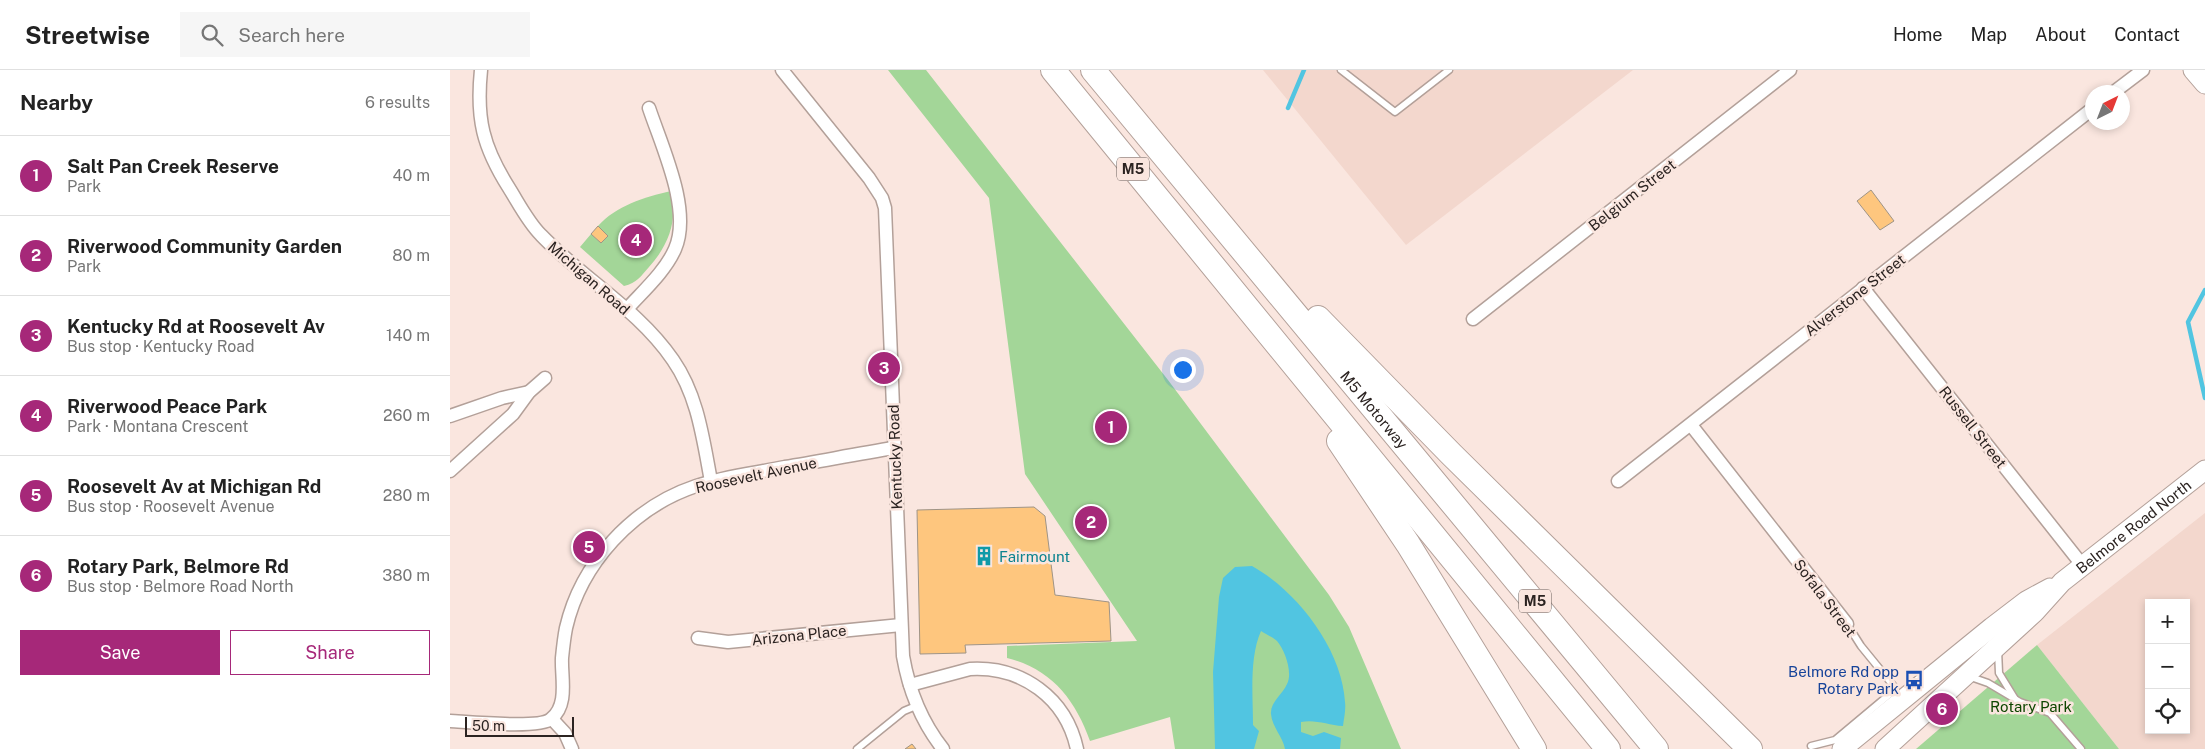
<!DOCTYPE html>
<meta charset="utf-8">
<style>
body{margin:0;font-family:"Public Sans",sans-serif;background:#f6f6f6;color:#222}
.controls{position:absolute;right:15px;bottom:15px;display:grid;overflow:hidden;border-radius:0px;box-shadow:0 2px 8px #0003}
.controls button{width:45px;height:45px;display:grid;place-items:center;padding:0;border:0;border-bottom:1px solid #e0e0e0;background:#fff;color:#222;font:25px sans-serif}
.compass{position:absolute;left:1635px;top:15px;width:45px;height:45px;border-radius:50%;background:#fff;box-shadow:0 2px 8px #0003;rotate:42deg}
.scale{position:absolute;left:15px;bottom:12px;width:109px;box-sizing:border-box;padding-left:5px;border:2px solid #2b2321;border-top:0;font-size:14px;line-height:18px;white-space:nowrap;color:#2b2321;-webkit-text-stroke:4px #fae6df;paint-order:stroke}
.you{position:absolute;left:732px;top:299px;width:18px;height:18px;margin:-12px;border:4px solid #fff;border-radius:50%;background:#1a73e8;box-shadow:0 0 0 8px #1a73e833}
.badge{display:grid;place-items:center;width:32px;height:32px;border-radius:50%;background:#a62879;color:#fff;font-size:16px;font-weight:700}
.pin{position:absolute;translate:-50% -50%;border:2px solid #fff;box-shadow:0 1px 5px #0006}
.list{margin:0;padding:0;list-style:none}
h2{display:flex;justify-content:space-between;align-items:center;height:65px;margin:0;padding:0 20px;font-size:21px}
h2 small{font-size:16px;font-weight:400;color:#767676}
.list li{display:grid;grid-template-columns:32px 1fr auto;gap:15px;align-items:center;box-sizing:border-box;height:80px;padding:0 20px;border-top:1px solid #e0e0e0}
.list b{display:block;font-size:19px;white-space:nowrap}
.list p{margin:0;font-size:16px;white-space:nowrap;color:#767676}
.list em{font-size:16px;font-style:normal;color:#767676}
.actions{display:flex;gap:10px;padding:15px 20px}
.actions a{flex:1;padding:11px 0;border:1px solid #a62879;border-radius:0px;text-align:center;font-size:18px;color:#a62879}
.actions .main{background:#a62879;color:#fff}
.icon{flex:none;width:28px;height:28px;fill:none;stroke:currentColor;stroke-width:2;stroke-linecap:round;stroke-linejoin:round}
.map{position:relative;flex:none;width:1755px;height:679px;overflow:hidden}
header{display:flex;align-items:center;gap:30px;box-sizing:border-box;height:70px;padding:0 25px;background:#fff;border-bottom:1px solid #e0e0e0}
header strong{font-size:24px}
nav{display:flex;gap:28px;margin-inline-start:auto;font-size:18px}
.search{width:350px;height:45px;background:#f6f6f6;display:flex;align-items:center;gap:12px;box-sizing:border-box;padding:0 18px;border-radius:0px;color:#767676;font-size:19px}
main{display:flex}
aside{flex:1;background:#fff}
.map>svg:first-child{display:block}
.built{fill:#f3d7cd;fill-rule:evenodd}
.green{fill:#a3d698}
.water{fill:#51c5e1}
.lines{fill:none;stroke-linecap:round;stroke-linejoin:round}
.stream{stroke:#51c5e1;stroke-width:4.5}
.building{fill:#fec67e;stroke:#9f9486}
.service-casing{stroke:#b3a099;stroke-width:9}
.minor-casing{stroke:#b3a099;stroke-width:15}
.secondary-casing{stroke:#b3a099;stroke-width:21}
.motorway-casing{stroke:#b3a099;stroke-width:26}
.service{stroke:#fff;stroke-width:6}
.minor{stroke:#fff;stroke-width:12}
.secondary{stroke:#fff;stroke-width:19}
.motorway{stroke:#fff;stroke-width:24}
.labels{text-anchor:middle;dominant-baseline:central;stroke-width:5;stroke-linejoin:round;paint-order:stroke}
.shield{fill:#fae6df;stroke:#695e5a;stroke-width:1}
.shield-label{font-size:14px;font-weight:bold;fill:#2b2321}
.street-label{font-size:15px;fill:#2b2321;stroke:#fae6df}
.culture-label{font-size:15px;fill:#0d838f;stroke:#fae6df;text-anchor:start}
.transit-label{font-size:15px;fill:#164399;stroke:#fae6df;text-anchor:end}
.park-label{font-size:15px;fill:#0e4600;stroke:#fae6df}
</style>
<header>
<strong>Streetwise</strong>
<div class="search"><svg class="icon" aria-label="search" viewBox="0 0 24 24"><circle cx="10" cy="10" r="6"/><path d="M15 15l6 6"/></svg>Search here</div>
<nav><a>Home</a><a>Map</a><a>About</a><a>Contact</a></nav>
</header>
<main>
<aside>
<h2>Nearby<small>6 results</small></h2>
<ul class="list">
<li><span class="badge">1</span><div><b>Salt Pan Creek Reserve</b><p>Park</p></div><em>40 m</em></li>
<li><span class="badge">2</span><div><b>Riverwood Community Garden</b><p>Park</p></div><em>80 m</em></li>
<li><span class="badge">3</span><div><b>Kentucky Rd at Roosevelt Av</b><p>Bus stop · Kentucky Road</p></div><em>140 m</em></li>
<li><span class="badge">4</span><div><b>Riverwood Peace Park</b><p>Park · Montana Crescent</p></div><em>260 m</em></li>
<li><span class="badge">5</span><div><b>Roosevelt Av at Michigan Rd</b><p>Bus stop · Roosevelt Avenue</p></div><em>280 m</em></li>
<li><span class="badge">6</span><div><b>Rotary Park, Belmore Rd</b><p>Bus stop · Belmore Road North</p></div><em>380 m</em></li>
</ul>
<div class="actions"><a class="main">Save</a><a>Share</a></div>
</aside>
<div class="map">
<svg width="1755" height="679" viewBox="0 0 1755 679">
<rect width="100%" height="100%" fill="#fae6df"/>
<g class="built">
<path d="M813 0H1183L956 175Z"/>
<path d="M1755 443V679H1669L1587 575ZM1699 533H1736V660H1699Z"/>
</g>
<g class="green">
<path d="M438 0H476L718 310 879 525 899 557 951 679H725L720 647 640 671C625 629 601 599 557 588V576L687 571 575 404 539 128Z"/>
<path d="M221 121C228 150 219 175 199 197 191 206 187 213 174 216L130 177 141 164 151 173 158 166 148 156C166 136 194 127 221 121Z"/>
<path d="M1587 575 1669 679H1466Z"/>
</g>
<path class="water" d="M802 496C847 521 892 579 895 632 896 640 894 648 893 656 878 655 865 649 851 652V662L863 666 874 662 891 668 890 679H835C833 667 822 657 821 644 820 632 833 624 837 614 843 603 835 580 827 571 823 567 815 564 811 561 799 588 803 626 803 655L809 661 804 679H765L763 602 769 527 773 508 785 497Z"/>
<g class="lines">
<g class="stream">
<path d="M838 38 854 0"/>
<path d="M1755 220 1738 252 1755 328"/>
</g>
</g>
<g class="building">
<path d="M1421 120 1444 151 1430 160 1407 131Z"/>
<path d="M148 156 158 166 151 173 141 164Z"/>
<path d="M584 437 595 446 605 525 659 532 661 571 515 575 516 583 470 584 467 440Z"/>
<path d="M462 674 466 679H455Z"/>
</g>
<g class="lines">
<defs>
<g id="service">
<path d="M891 0 945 42 999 0"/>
<path d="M1548 580 1549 603 1565 629"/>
<path d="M1518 606 1538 613 1570 632 1600 643 1631 679"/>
<path d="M1361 676 1385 670 1446 619 1411 576 1397 554"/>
<path d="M407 679 454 641 466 636"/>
</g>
<g id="minor">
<path d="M31 0C26 49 33 77 59 118 69 134 78 152 91 165 133 209 188 239 223 290 248 326 253 369 261 411"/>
<path d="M332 0 419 108 432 128 435 138 453 586C459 621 471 651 493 679"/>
<path d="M1664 22 1693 0"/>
<path d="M1413 218 1633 496"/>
<path d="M176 240C192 222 215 202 225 179 242 140 212 77 199 38"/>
<path d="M1023 249 1340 0"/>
<path d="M0 346 52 328 79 322"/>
<path d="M1241 355 1397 554"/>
<path d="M0 401 63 344 79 322 95 308"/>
<path d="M1168 411 1642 39"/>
<path d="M248 568 278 572 451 555"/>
<path d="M460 615 520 599C572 596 616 628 627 679"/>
<path d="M102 649 115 663 122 679"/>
<path d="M0 651C19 652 89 659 101 649 119 635 111 607 112 588 113 578 114 568 116 558 131 493 183 437 246 416 275 406 306 403 335 397 371 391 407 384 444 378"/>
</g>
<g id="secondary">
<path d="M1743 0 1755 14"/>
<path d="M1392 679 1542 557 1576 531 1600 518"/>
<path id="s1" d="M1435 679 1585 542 1612 512 1755 400"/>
</g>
<g id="motorway">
<path d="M603 0 1158 679"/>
<path id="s2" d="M643 0 1206 679"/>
<path d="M868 248 1001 384 1300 679"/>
<path d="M889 371 958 474 1084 679"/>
</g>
</defs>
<use href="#service" class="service-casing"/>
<use href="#minor" class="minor-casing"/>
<use href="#secondary" class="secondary-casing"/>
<use href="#motorway" class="motorway-casing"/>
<use href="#service" class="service"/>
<use href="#minor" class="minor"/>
<use href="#secondary" class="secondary"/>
<use href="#motorway" class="motorway"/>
</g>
<defs>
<symbol id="building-bare" viewBox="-9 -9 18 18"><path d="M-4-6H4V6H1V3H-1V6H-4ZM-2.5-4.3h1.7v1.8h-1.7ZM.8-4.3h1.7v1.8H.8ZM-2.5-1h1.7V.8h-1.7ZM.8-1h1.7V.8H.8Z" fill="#0f9aa8" stroke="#fae6df" stroke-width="2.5" paint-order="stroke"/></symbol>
<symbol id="bus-bare" viewBox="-9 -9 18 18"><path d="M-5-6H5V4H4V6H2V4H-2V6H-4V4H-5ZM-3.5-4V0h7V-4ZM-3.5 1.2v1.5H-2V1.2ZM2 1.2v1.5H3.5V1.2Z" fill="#1a4fb4" stroke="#fae6df" stroke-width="2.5" paint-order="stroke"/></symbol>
</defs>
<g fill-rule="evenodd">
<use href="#building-bare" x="520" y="472" width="28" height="28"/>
<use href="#bus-bare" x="1450" y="596" width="28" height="28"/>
</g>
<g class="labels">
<g class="shield">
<rect x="667" y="87.5" width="32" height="23" rx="4"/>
<rect x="1069" y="519.5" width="32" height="23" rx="4"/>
</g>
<g class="shield-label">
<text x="683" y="99">M5</text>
<text x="1085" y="531">M5</text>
</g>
<g class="street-label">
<text transform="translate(1182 125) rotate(-38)">Belgium Street</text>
<text transform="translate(139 208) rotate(41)">Michigan Road</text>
<text transform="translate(1405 225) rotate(-38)">Alverstone Street</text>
<text stroke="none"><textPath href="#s2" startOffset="441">M5 Motorway</textPath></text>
<text transform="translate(1523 357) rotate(52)">Russell Street</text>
<text transform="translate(445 387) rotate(-92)">Kentucky Road</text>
<text transform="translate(306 405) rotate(-12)">Roosevelt Avenue</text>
<text stroke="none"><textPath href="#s1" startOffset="334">Belmore Road North</textPath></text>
<text transform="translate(1375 528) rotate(53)">Sofala Street</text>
<text transform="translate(349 565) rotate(-6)">Arizona Place</text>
</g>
<g class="culture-label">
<text x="549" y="486">Fairmount</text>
</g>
<g class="transit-label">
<text x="1449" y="601">Belmore Rd opp<tspan x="1449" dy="17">Rotary Park</tspan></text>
</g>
<g class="park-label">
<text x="1581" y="636">Rotary Park</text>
</g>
</g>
</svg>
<div class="controls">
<button>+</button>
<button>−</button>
<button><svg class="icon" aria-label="locate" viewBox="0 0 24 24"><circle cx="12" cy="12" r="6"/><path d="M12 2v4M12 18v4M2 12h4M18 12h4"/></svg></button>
</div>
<svg class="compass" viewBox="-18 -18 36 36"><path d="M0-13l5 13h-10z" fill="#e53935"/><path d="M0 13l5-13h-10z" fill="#767676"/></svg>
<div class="scale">50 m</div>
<div class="you"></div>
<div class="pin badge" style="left:661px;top:357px">1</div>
<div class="pin badge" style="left:641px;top:452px">2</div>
<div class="pin badge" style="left:434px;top:298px">3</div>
<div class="pin badge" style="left:186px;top:170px">4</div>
<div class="pin badge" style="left:139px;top:477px">5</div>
<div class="pin badge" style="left:1492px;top:639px">6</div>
</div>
</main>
